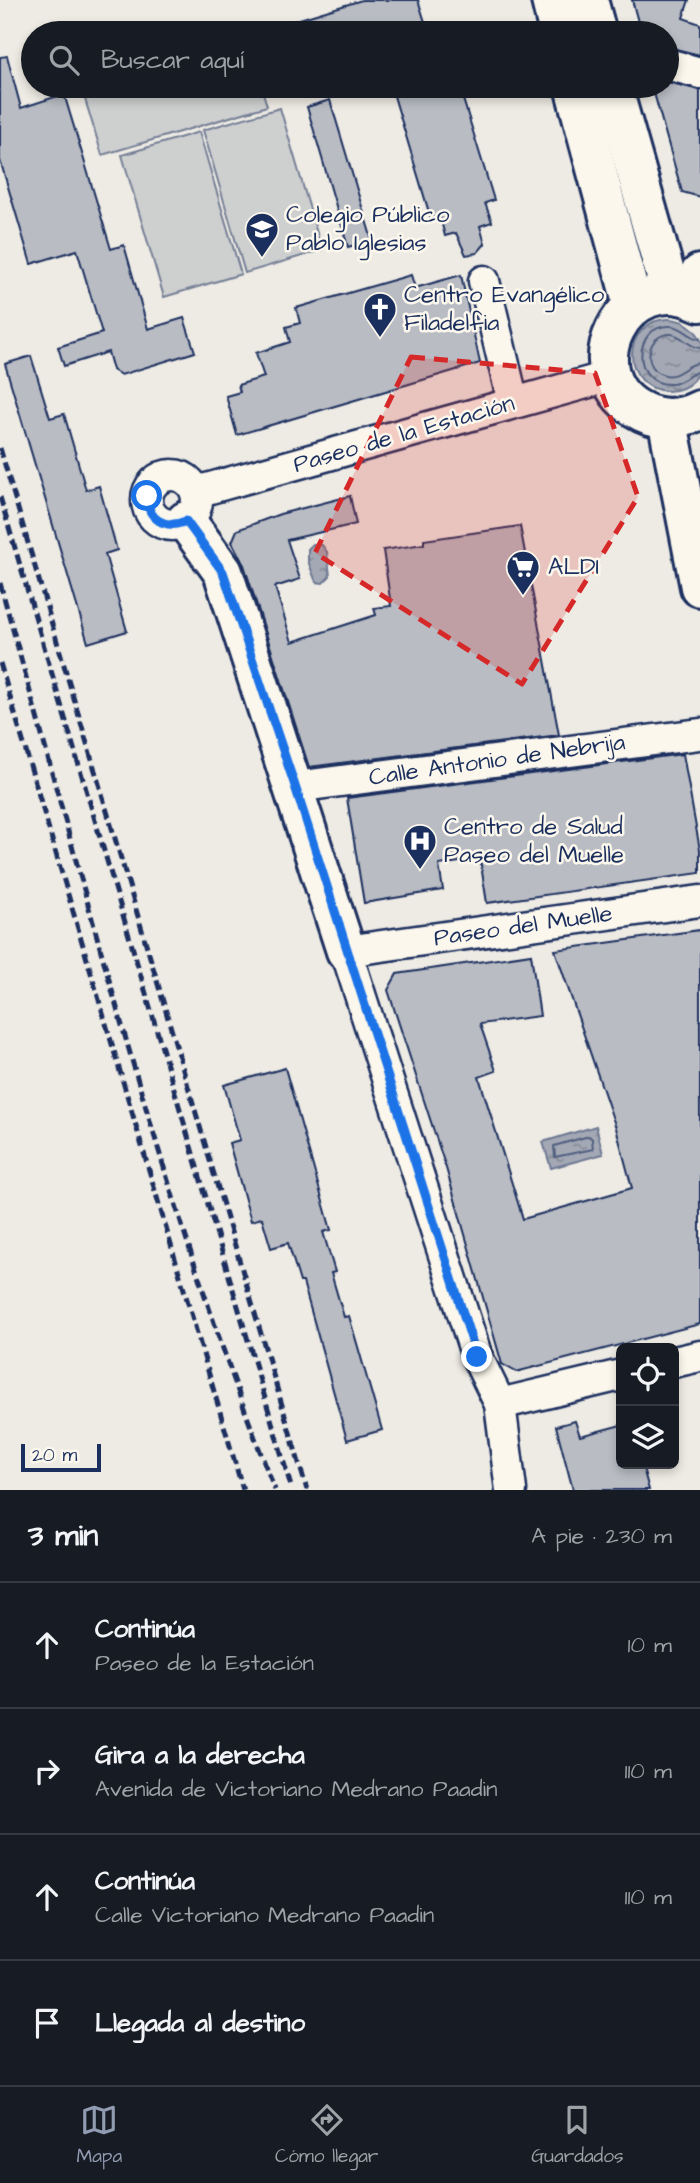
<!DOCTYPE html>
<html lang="es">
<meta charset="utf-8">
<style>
body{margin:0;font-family:"Architects Daughter",sans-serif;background:#242831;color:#f1f3f6}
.controls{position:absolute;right:21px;bottom:21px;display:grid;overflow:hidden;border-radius:10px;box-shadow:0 4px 10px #0003}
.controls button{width:63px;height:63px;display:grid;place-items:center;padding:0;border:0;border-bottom:2px solid #363941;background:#171b24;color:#f1f3f6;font:35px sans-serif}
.scale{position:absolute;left:21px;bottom:18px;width:80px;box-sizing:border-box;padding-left:7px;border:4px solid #1b2f5e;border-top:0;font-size:19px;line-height:24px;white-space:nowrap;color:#1b2f5e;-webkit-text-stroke:5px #fbf7ec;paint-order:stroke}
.stop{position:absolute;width:21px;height:21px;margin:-16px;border:5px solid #1a73e8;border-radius:50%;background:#fff}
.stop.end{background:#1a73e8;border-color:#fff;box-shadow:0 2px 7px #0008}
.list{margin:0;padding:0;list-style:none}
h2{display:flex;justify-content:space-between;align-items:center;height:91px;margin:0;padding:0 28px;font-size:30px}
h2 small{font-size:23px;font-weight:400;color:#9ea1a6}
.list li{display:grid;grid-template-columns:46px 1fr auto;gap:21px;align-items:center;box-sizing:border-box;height:126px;padding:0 28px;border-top:2px solid #363941}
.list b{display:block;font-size:26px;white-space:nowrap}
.list p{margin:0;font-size:23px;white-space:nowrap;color:#9ea1a6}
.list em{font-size:23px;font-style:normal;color:#9ea1a6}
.icon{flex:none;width:38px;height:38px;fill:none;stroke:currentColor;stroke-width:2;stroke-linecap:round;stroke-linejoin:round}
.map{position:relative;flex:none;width:700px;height:1490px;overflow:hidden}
.search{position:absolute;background:#171b24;box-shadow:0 4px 10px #0003;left:21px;right:21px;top:21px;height:77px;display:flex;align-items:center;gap:18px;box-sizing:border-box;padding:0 24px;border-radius:38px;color:#9ea1a6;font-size:26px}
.sheet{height:595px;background:#171b24}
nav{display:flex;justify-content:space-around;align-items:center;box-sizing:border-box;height:98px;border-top:2px solid #363941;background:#171b24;font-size:19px;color:#9ea1a6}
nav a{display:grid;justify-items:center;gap:4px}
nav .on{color:#919bb2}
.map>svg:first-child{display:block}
.green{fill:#cecfcf;stroke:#747f96;stroke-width:2}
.water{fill:url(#water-ripples);stroke:#6d7892;stroke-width:2}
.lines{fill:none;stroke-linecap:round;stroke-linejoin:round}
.shore{stroke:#515f80;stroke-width:2}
.building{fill:#b9bcc3;stroke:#1b2f5e;stroke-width:2}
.minor-casing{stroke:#1b2f5e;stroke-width:35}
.tertiary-casing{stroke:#1b2f5e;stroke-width:44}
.primary-casing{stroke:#1b2f5e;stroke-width:44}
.minor{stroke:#fbf7ec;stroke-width:30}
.tertiary{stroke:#fbf7ec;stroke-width:38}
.primary{stroke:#fbf7ec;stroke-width:38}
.rail{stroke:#1b2f5e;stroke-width:5;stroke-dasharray:10 5;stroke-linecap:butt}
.route{stroke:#1a73e8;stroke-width:9}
.marked{fill:#d62828;fill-opacity:0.2;stroke:#d62828;stroke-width:5;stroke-dasharray:14 9;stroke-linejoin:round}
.labels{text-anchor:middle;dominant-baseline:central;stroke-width:5;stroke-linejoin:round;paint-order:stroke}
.poi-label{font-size:24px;fill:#1b2f5e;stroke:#fbf7ec;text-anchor:start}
.street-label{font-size:24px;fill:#1b2f5e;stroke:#fbf7ec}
</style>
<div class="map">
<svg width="700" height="1490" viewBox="0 0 700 1490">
<defs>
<pattern id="water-ripples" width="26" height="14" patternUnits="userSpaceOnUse" patternTransform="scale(1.75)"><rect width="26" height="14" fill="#a3a8b4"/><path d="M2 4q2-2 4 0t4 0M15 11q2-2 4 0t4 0" fill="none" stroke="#848996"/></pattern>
</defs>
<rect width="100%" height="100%" fill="#eeebe4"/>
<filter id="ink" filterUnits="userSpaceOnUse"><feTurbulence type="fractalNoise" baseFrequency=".0143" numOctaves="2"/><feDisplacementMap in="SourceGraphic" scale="14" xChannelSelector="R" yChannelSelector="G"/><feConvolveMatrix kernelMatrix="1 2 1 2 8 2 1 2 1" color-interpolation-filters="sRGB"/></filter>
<g filter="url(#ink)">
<g class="green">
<path d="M81 86H261L267 106 102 155Z"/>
<path d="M280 108 322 250 245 273 203 130Z"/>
<path d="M199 132 241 274 164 297 122 155Z"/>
</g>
<g class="water">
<circle cx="668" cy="355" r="36"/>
<path d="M313 544 322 545 327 552 330 576 323 583 316 582 308 561V549Z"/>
<path d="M596 1126 603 1154 551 1168 543 1142Z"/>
</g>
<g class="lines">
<g class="shore">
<path d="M700 339C689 338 683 326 671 326 632 324 631 386 671 384 683 384 689 373 700 371"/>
<path d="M700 348C688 347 683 335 671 334 646 333 641 370 665 375 680 378 686 363 700 363"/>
<path d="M589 1136 592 1139 593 1149 555 1157 554 1146Z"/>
</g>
</g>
<g class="building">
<path d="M362 0H418L425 22 417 25 420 33H271L270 28Z"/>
<path d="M632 0H689L683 18 700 24V55L667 47V33H641Z"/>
<path d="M7 56 21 108 64 94 111 249 124 245 148 329 184 318 195 352 121 375 113 370 108 352 64 366 58 347 102 333 77 250 31 264 0 160V57Z"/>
<path d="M667 82 700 90V197L682 192 652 86H667Z"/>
<path d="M391 86H459L494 200 485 203 492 222 480 226 485 244 477 253 466 255 456 233 445 236 440 217 431 219Z"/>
<path d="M330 100 372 240 348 247 307 107Z"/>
<path d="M411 275 415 288 461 275 480 363 237 435 226 396 240 392 238 385 264 377 256 353 290 342 286 327 300 323 296 308Z"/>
<path d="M31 356 50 418 64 414 86 490 99 486 117 550 105 554 127 631 88 643 5 364Z"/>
<path d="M350 496 356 524 287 540 300 579 275 587 292 642 376 615 374 608 391 606 383 550 424 544V540L520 526 559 735 309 767 244 565 232 542 237 530 280 514Z"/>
<path d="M683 754 700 850V873L487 903 480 859 439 865 443 890 364 903 347 798Z"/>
<path d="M700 930V1324L516 1372 502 1364 446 1168 388 990 397 974 531 954 540 1016 480 1024 496 1071 479 1077 523 1219 632 1188 616 1128 555 950Z"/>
<path d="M285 1068 331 1230 323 1232 335 1272 331 1273 344 1317 349 1316 382 1430 347 1440 303 1282H300L288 1243 271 1248 262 1218 251 1221 229 1143 240 1140 224 1085Z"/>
<path d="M575 1421 580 1436 621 1425V1464H642L649 1490H573L556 1426Z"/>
</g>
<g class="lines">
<defs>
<g id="minor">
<path d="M667 64 700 73"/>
<path d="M484 281 513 402"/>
<circle cx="172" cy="500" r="25"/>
<path d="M196 492 611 376"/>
<path d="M295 787 700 734"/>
<path d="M674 1362 700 1356"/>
<path d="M500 1404 621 1375"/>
<path d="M511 1490 500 1404 477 1357 346 951 700 901"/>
</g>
<g id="tertiary">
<path d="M681 295 700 274"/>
<path d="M186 521 223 572 346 951"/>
</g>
<g id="primary">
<path d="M551 0 559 33"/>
<path d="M588 0 597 33"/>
<path d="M574 86 633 306"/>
<path d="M612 86 671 294"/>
<path d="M700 302C624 263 569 377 643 412 662 421 682 419 700 410"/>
<path d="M667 418 700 587"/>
</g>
</defs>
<use href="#minor" class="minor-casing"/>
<use href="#tertiary" class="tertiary-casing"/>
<use href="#primary" class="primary-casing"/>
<use href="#minor" class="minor"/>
<use href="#tertiary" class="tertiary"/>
<use href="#primary" class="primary"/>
<g class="rail">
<path d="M0 448 307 1490"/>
<path d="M0 497 292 1490"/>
<path d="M0 583C85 887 160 1196 275 1490"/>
<path d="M0 663 243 1490"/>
</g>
</g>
</g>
<g class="lines" filter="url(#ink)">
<path class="route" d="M147 496C147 519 165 530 186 521L223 572 295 786 477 1357"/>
</g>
<path class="marked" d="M411 357 595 373 638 497 522 684 315 553Z"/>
<defs>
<symbol id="school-pin" viewBox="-11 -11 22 30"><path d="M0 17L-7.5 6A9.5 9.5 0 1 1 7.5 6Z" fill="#1b2f5e" stroke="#fbf7ec"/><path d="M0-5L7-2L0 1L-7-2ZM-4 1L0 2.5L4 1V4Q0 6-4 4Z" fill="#fff"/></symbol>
<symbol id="church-pin" viewBox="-11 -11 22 30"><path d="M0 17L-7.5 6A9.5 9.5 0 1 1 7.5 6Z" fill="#1b2f5e" stroke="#fbf7ec"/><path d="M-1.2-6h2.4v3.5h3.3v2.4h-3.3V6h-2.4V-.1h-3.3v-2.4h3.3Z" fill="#fff"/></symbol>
<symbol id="supermarket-pin" viewBox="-11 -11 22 30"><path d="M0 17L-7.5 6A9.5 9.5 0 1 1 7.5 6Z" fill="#1b2f5e" stroke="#fbf7ec"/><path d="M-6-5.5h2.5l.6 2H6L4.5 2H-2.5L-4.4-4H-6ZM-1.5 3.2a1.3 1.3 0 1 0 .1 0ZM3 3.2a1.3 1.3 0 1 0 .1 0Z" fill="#fff"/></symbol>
<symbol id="hospital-pin" viewBox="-11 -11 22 30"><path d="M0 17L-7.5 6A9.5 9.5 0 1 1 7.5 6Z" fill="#1b2f5e" stroke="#fbf7ec"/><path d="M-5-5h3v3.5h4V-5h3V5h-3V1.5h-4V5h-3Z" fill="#fff"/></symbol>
</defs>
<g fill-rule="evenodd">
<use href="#school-pin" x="243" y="210" width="38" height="52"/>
<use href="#church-pin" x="361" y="290" width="38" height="52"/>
<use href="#supermarket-pin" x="504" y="548" width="38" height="52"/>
<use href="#hospital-pin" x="401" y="822" width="38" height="52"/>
</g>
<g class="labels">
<g class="poi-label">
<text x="286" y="215">Colegio Público<tspan x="286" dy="28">Pablo Iglesias</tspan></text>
<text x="404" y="295">Centro Evangélico<tspan x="404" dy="28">Filadelfia</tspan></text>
<text x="548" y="567">ALDI</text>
<text x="444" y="827">Centro de Salud<tspan x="444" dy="28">Paseo del Muelle</tspan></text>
</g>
<g class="street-label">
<text transform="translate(404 434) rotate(-16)">Paseo de la Estación</text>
<text transform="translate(497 760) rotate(-8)">Calle Antonio de Nebrija</text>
<text transform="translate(523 926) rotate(-8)">Paseo del Muelle</text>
</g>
</g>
</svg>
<div class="controls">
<button><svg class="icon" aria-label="locate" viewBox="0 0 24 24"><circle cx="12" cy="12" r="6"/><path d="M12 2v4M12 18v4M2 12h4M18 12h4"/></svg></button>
<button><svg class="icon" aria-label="layers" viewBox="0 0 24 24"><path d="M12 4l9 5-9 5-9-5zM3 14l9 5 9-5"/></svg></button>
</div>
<div class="scale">20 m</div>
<div class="stop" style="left:147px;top:496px"></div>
<div class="stop end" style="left:477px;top:1357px"></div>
<div class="search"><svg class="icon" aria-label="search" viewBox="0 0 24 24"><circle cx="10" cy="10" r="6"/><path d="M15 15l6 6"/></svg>Buscar aquí</div>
</div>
<section class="sheet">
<h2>3 min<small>A pie · 230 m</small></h2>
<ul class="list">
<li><svg class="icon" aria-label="ahead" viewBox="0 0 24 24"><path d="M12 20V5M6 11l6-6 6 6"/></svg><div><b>Continúa</b><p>Paseo de la Estación</p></div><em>10 m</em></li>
<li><svg class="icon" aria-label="right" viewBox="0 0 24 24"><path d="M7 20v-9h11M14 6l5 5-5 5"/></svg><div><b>Gira a la derecha</b><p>Avenida de Victoriano Medrano Paadin</p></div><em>110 m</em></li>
<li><svg class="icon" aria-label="ahead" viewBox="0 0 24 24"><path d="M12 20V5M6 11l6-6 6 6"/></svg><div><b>Continúa</b><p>Calle Victoriano Medrano Paadin</p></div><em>110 m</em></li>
<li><svg class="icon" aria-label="arrive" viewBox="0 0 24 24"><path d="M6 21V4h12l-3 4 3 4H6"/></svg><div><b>Llegada al destino</b></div></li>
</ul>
</section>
<nav>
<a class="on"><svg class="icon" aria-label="map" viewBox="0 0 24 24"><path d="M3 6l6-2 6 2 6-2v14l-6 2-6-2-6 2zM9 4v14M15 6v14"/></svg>Mapa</a>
<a><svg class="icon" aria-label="directions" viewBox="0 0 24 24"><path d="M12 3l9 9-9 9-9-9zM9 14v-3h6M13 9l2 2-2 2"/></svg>Cómo llegar</a>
<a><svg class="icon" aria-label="saved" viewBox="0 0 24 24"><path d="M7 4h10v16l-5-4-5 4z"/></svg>Guardados</a>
</nav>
